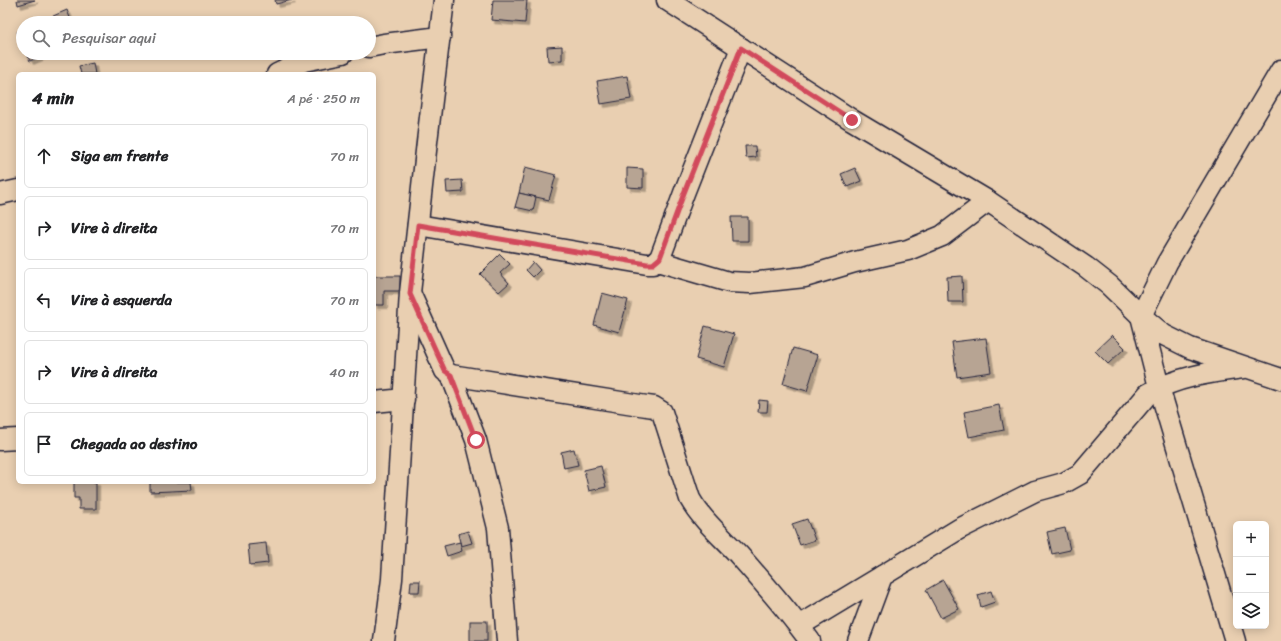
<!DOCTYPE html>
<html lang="pt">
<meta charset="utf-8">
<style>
body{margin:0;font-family:Sriracha,sans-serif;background:#f6f6f6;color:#202124}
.controls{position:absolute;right:12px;bottom:12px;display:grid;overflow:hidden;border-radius:6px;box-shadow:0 2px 10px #0003}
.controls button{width:36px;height:36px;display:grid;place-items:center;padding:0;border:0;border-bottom:1px solid #e0e0e0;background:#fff;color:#202124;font:20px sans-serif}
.stop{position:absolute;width:12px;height:12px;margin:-9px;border:3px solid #d1495b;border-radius:50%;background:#fff}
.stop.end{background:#d1495b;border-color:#fff;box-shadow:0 1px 4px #0008}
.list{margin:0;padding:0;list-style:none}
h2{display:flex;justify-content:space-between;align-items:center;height:52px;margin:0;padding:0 16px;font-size:17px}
h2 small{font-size:13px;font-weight:400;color:#757577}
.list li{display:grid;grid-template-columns:26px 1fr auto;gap:12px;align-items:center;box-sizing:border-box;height:64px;margin:0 8px 8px;padding:0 8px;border:1px solid #e0e0e0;border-radius:6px}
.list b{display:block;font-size:15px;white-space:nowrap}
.list em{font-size:13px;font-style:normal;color:#757577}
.icon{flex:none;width:22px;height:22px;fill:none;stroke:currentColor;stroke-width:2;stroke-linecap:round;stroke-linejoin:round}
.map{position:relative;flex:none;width:1281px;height:641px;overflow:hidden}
.search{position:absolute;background:#fff;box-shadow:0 2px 10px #0003;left:16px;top:16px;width:360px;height:44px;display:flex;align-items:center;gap:10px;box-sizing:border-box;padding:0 14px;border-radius:22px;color:#757577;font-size:15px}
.panel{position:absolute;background:#fff;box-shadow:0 2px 10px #0003;left:16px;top:72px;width:360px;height:412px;border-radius:6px}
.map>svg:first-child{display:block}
.building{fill:#b7a493;stroke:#22223b;filter:url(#shadow)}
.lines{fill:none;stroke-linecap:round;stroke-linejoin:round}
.street-casing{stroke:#22223b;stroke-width:23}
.street{stroke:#e9cfb1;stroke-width:20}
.route{stroke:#d1495b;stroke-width:5}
</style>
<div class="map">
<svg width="1281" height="641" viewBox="0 0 1281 641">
<defs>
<filter id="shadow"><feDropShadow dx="3.5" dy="3.5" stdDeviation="0" flood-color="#0004"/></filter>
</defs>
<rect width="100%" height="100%" fill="#e9cfb1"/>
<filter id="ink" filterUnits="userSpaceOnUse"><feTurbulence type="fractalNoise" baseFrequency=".025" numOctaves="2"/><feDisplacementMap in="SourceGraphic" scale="8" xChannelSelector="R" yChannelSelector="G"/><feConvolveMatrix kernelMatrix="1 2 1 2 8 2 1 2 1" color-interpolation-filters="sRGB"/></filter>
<g filter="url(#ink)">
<g class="building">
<path d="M17 0H35L18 5Z"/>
<path d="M275 0H292L276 4Z"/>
<path d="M493 0H527L525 23 491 20Z"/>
<path d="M67 10 72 23H37Z"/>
<path d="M23 29V46L17 32Z"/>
<path d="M562 46V60L548 61 547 47Z"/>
<path d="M26 53H45L46 54 30 61Z"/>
<path d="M93 63 95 74H81L79 66Z"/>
<path d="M627 76 631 99 601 104 597 81Z"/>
<path d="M745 146H755L756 157 746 158Z"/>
<path d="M525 167 556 175 549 200 519 193Z"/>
<path d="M627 168 643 169V188L627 187Z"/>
<path d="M855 168 861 181 847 187 841 174Z"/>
<path d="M462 180 463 192 447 193 446 181Z"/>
<path d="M519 193 536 197 533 211 515 207Z"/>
<path d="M731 217H748V241H732Z"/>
<path d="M500 254 510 264 500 273 509 283 499 292 480 274Z"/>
<path d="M533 262 540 270 533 277 526 270Z"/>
<path d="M374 276H400V291H384V305H374Z"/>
<path d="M962 276 963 302H948L947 277Z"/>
<path d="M602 293 628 300 619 332 594 325Z"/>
<path d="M705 326 734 334 724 367 696 359Z"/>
<path d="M1112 335 1125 348 1108 364 1095 351Z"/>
<path d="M986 338 991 372 957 377 952 342Z"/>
<path d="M793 348 818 355 807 391 783 384Z"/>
<path d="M759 400 768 401 767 412H758Z"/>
<path d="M999 405 1004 430 969 437 964 412Z"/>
<path d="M574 449 578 465 564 468 561 452Z"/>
<path d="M601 466 606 487 589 491 584 470Z"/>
<path d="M74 482H96V509H79V498H74Z"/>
<path d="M150 482H191L192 490 150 492Z"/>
<path d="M807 519 815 540 800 545 792 524Z"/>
<path d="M1065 528 1070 550 1052 554 1047 532Z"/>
<path d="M468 531 472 543 461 546 458 534Z"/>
<path d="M460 542 462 551 447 556 444 546Z"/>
<path d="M266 543 268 563 250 565 248 545Z"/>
<path d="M943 580 959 609 941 618 926 590Z"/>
<path d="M411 581H420L419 592H410Z"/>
<path d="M991 591 995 602 981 607 978 595Z"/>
<rect x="470" y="621" width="17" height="20"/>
</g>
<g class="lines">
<defs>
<g id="street">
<path d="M667 0 852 120 988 201 1086 267 1109 285 1141 316 1164 335 1190 348 1281 379"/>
<path d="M369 47 384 44 440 37"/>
<path d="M277 74 304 61 343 53"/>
<path d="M0 194 18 190"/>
<path d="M418 225 647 264H653L660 258 684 193 741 48"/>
<path d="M657 261 729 282 750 283 805 277 855 262 908 250 942 236 988 201"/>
<path d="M411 295 445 371 451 375 640 405 654 407 662 412 690 499C702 520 721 536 738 554 763 582 788 611 810 641"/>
<path d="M451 375 476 440 498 528 507 641"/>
<path d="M374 402 404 399"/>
<path d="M0 440 18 439"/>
<path d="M799 626 882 576"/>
<path d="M384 641 392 579 410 293 427 142 444 0"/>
<path d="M858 641 882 576 959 529 1035 491 1064 483 1080 474 1148 394C1175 377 1212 372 1243 368"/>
<path d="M1235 641 1159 387 1141 316 1167 263 1281 70"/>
</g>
</defs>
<use href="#street" class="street-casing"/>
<use href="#street" class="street"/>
</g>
</g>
<g class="lines" filter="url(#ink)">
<path class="route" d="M476 440 451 375 445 371 410 294 418 225 647 264H653L660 258 684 193 741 48 852 120"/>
</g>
</svg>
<div class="controls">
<button>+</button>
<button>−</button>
<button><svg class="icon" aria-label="layers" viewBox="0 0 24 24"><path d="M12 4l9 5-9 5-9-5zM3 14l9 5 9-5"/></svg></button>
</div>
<div class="stop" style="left:476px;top:440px"></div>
<div class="stop end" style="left:852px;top:120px"></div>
<div class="search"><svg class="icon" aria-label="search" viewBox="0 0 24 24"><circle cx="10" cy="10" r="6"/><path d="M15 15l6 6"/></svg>Pesquisar aqui</div>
<section class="panel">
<h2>4 min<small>A pé · 250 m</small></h2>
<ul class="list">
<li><svg class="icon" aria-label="ahead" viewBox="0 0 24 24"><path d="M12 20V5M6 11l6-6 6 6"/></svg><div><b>Siga em frente</b></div><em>70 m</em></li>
<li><svg class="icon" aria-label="right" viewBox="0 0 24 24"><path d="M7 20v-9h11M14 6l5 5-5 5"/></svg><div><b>Vire à direita</b></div><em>70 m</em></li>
<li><svg class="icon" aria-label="left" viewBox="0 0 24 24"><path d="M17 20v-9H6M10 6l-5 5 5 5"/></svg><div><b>Vire à esquerda</b></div><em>70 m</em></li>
<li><svg class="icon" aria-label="right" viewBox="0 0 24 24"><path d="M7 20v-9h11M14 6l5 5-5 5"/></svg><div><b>Vire à direita</b></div><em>40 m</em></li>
<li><svg class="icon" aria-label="arrive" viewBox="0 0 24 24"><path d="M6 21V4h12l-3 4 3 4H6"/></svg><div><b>Chegada ao destino</b></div></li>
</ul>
</section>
</div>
